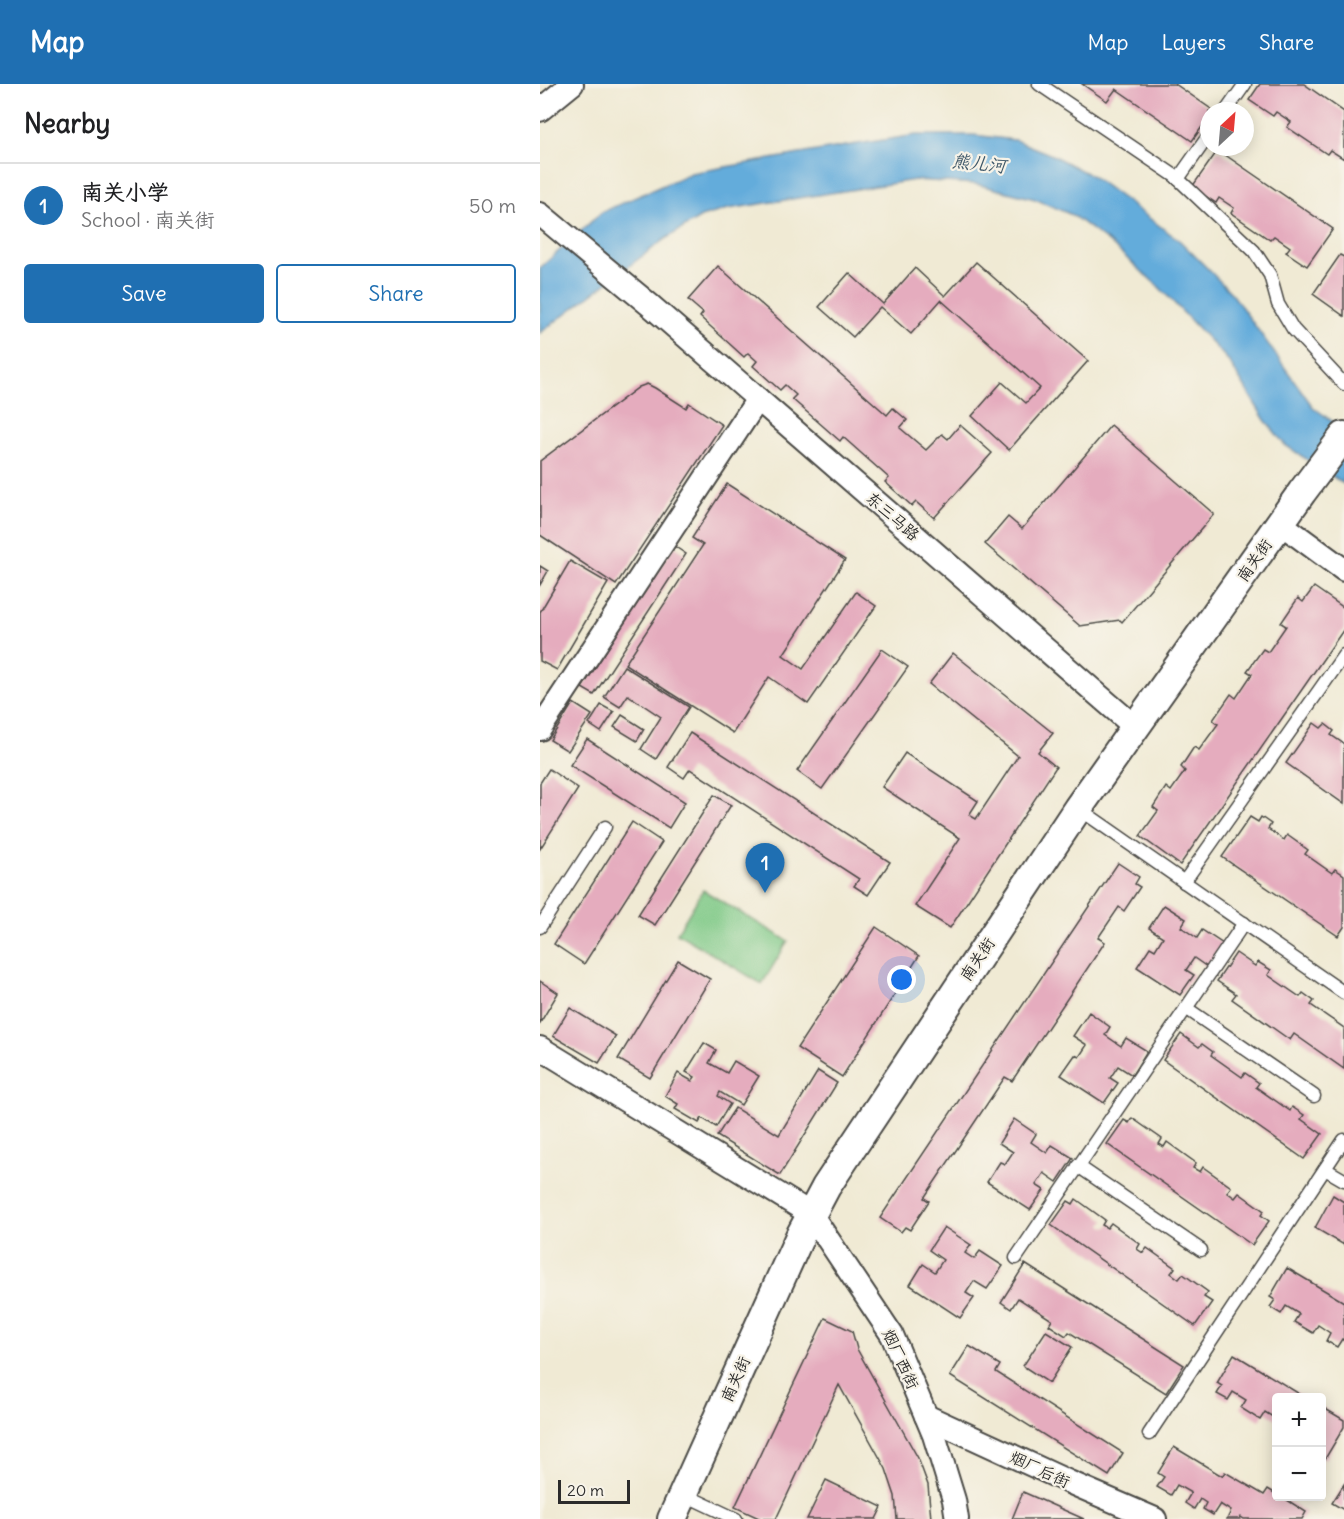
<!DOCTYPE html>
<meta charset="utf-8">
<style>
body{margin:0;font-family:Delius,"LXGW WenKai TC",sans-serif;background:#f2f2f2;color:#202124}
.controls{position:absolute;right:18px;bottom:18px;display:grid;overflow:hidden;border-radius:6px;box-shadow:0 3px 15px #0003}
.controls button{width:54px;height:54px;display:grid;place-items:center;padding:0;border:0;border-bottom:2px solid #e0e0e0;background:#fff;color:#202124;font:30px sans-serif}
.compass{position:absolute;left:660px;top:18px;width:54px;height:54px;border-radius:50%;background:#fff;box-shadow:0 3px 15px #0003;rotate:26deg}
.scale{position:absolute;left:18px;bottom:15px;width:72px;box-sizing:border-box;padding-left:6px;border:3px solid #2b2b2b;border-top:0;font-size:16px;line-height:21px;white-space:nowrap;color:#2b2b2b;-webkit-text-stroke:4px #f7f3e8;paint-order:stroke}
.you{position:absolute;left:362px;top:896px;width:21px;height:21px;margin:-15px;border:4px solid #fff;border-radius:50%;background:#1a73e8;box-shadow:0 0 0 9px #1a73e833}
.badge{display:grid;place-items:center;width:39px;height:39px;border-radius:50%;background:#1f6fb2;color:#fff;font-size:20px;font-weight:700}
.pin{position:absolute;translate:-50% -50px;filter:drop-shadow(0 2px 3px #0008)}
.pin::after{content:'';position:absolute;top:32px;width:21px;height:18px;background:inherit;clip-path:polygon(0 0,100% 0,50% 100%)}
.list{margin:0;padding:0;list-style:none}
h2{display:flex;justify-content:space-between;align-items:center;height:78px;margin:0;padding:0 24px;font-size:26px}
h2 small{font-size:20px;font-weight:400;color:#757577}
.list li{display:grid;grid-template-columns:39px 1fr auto;gap:18px;align-items:center;box-sizing:border-box;height:84px;padding:0 24px;border-top:2px solid #e0e0e0}
.list b{display:block;font-size:22px;white-space:nowrap}
.list p{margin:0;font-size:20px;white-space:nowrap;color:#757577}
.list em{font-size:20px;font-style:normal;color:#757577}
.actions{display:flex;gap:12px;padding:18px 24px}
.actions a{flex:1;padding:14px 0;border:2px solid #1f6fb2;border-radius:6px;text-align:center;font-size:21px;color:#1f6fb2}
.actions .main{background:#1f6fb2;color:#fff}
.map{position:relative;flex:none;width:804px;height:1435px;overflow:hidden}
header{display:flex;align-items:center;gap:36px;box-sizing:border-box;height:84px;padding:0 30px;background:#1f6fb2;color:#fff}
header strong{font-size:28px}
nav{display:flex;gap:33px;margin-inline-start:auto;font-size:21px}
main{display:flex}
aside{flex:1;background:#fff}
.map>svg:first-child{display:block}
.green{fill:#7fc987;stroke:#557a59;stroke-width:1.5}
.water{fill:#63acdb;stroke:#476c83;stroke-width:1.5}
.building{fill:#e5acbe}
.lines{fill:none;stroke-linecap:round;stroke-linejoin:round}
.service-casing{stroke:#494844;stroke-width:15}
.minor-casing{stroke:#494844;stroke-width:26}
.tertiary-casing{stroke:#494844;stroke-width:32}
.service{stroke:#fff;stroke-width:12}
.minor{stroke:#fff;stroke-width:22}
.tertiary{stroke:#fff;stroke-width:28}
.labels{text-anchor:middle;dominant-baseline:central;stroke-width:4.5;stroke-linejoin:round;paint-order:stroke}
.street-label{font-size:16px;fill:#2b2b2b;stroke:#f7f3e8}
.water-label{font-size:18px;font-style:italic;fill:#3f5869;stroke:#f7f3e8}
</style>
<header>
<strong>Map</strong>
<nav><a>Map</a><a>Layers</a><a>Share</a></nav>
</header>
<main>
<aside>
<h2>Nearby<small></small></h2>
<ul class="list">
<li><span class="badge">1</span><div><b>南关小学</b><p>School · 南关街</p></div><em>50 m</em></li>
</ul>
<div class="actions"><a class="main">Save</a><a>Share</a></div>
</aside>
<div class="map">
<svg width="804" height="1435" viewBox="0 0 804 1435">
<rect width="100%" height="100%" fill="#f7f3e8"/>
<filter id="ink" filterUnits="userSpaceOnUse"><feTurbulence type="fractalNoise" baseFrequency=".0167" numOctaves="2"/><feDisplacementMap in="SourceGraphic" scale="12" xChannelSelector="R" yChannelSelector="G"/><feConvolveMatrix kernelMatrix="1 2 1 2 8 2 1 2 1" color-interpolation-filters="sRGB"/></filter>
<filter id="wash" filterUnits="userSpaceOnUse"><feTurbulence type="fractalNoise" baseFrequency=".008" numOctaves="4" result="noise"/><feDisplacementMap in="SourceGraphic" scale="24" xChannelSelector="R" yChannelSelector="G"/><feGaussianBlur stdDeviation="1.35" result="paint"/><feColorMatrix in="noise" values="0 0 0 0 0 0 0 0 0 0 0 0 0 0 0 0 0 1.4 0 .05"/><feComposite in="paint" operator="in"/></filter>
<g filter="url(#wash)">
<rect width="100%" height="100%" fill="#f0ead4"/>
<path class="green" d="M163 806 248 857 222 900 137 849Z"/>
<path class="water" d="M376 51H433L475 56 512 71 552 92 640 157 668 185 693 211 773 323 804 346V400L745 361 725 336 688 276 619 203 570 159 532 131 495 115 436 100 375 96 188 125 161 133 125 155 0 249V184L62 128 151 89 311 61Z"/>
<g id="blocks">
<g class="building">
<path d="M542 0H635L674 27H669V33L652 57 576 5 567 17Z"/>
<path d="M720 0H764L804 28V75L790 66 787 70 747 43 751 38 736 28 733 32 709 16Z"/>
<path d="M678 66 793 145 767 182 746 168 750 163 734 152 730 156 691 129 694 124 679 114 676 119 652 103Z"/>
<path d="M800 171 804 173V232L773 210Z"/>
<path d="M436 178 548 277 469 366 432 332 462 298 486 319 500 304 401 216 371 250 340 223 313 253 279 223 309 189 343 220 375 184 405 212Z"/>
<path d="M178 182 347 331 353 324 367 336 360 344 386 366 402 350 408 355 420 341 452 369 394 434 376 418 372 422 345 398 349 394 303 353 300 357 252 315 256 311 245 301 240 306 213 282 217 277 208 269 204 273 160 233 163 229 148 216Z"/>
<path d="M107 300 115 304 146 324 149 319 182 341 76 501 0 451V377L99 303Z"/>
<path d="M571 341 674 430 582 538 580 536 540 542 445 460 468 433 482 445Z"/>
<path d="M187 400 305 476 243 571 263 585 316 508 336 522 268 620 229 593 193 649 85 580 163 461 152 454Z"/>
<path d="M134 462 146 470 54 611 42 604Z"/>
<path d="M30 477 68 499 17 586 0 577V528Z"/>
<path d="M0 482 8 487 0 501Z"/>
<path d="M774 503 804 524V545L640 781 600 752 618 727 613 723 626 703 631 707 645 687 641 683 654 663 659 666 678 640 673 636 691 610 696 614 712 590 707 587 723 565 728 568 746 542 741 539 758 514 763 518Z"/>
<path d="M342 565 368 583 282 705 257 687Z"/>
<path d="M413 569 513 649 498 668 516 683 410 844 375 822 420 754 342 703 365 669 438 717 429 731 436 735 478 672 389 600Z"/>
<path d="M84 582 149 623 116 675 101 665 121 633 88 611 80 623 64 613Z"/>
<path d="M33 619 52 631 28 667 10 656Z"/>
<path d="M61 621 74 628 61 648 49 640Z"/>
<path d="M82 631 104 645 97 657 74 643Z"/>
<path d="M774 639 781 644 785 640 794 647 791 651 804 660V720L746 679Z"/>
<path d="M150 649 350 778 328 811 314 802 319 795 150 685 144 694 128 683Z"/>
<path d="M47 655 145 718 129 744 30 681Z"/>
<path d="M9 685 38 705 0 765V699Z"/>
<path d="M174 711 191 721 115 841 98 831Z"/>
<path d="M710 733 718 738 721 733 731 740 728 745 744 756 747 751 768 766 765 770 792 789 795 785 804 791V843L798 852 682 773Z"/>
<path d="M92 738 122 758 44 880 14 860Z"/>
<path d="M578 779 599 793 595 800 600 803 584 827 579 823 558 854 565 858 472 997 465 993 384 1114 389 1117 370 1146 365 1143 361 1148 340 1134Z"/>
<path d="M624 821 646 835 641 843 657 854 662 846 683 860 667 883 654 874 646 886 654 891 640 911 597 883 610 863 615 866 623 853 609 844Z"/>
<path d="M336 843 379 872 302 993 257 964Z"/>
<path d="M696 869 715 882 718 878 731 886 728 891 760 913 763 909 774 917 771 921 804 944V985L754 950 750 956 692 915 696 910 677 897Z"/>
<path d="M138 876 170 895 110 994 78 975Z"/>
<path d="M0 897 18 909 0 939Z"/>
<path d="M30 924 76 952 59 979 13 952Z"/>
<path d="M549 928 570 943 565 951 581 962 586 954 607 967 592 991 578 982 570 994 578 999 564 1019 521 991 535 971 539 973 547 961 533 952Z"/>
<path d="M641 950 659 963 662 960 673 968 671 971 702 993 705 989 719 999 716 1003 750 1027 752 1023 764 1031 761 1035 782 1050 764 1075 623 976Z"/>
<path d="M164 959 176 966 169 979 187 989 194 977 219 992 201 1021 180 1008 178 1012 190 1020 176 1043 162 1034 159 1039 135 1025 138 1020 125 1012 138 989 152 997 155 993 146 988Z"/>
<path d="M278 987 297 999 240 1091 177 1052 195 1024 239 1051Z"/>
<path d="M592 1034 622 1055 619 1060 624 1063 627 1058 656 1079 653 1084 660 1088 663 1083 691 1103 687 1108 695 1114 699 1109 724 1127 721 1131 729 1137 712 1161 567 1060 584 1036 589 1039Z"/>
<path d="M474 1035 496 1050 491 1058 507 1069 512 1061 533 1074 517 1098 504 1089 496 1101 504 1106 490 1126 447 1098 460 1078 465 1080 473 1068 459 1059Z"/>
<path d="M793 1111 804 1118V1161L775 1144Z"/>
<path d="M536 1115 565 1136 562 1141 567 1144 571 1139 600 1160 597 1165 603 1169 607 1164 635 1184 631 1189 639 1195 643 1190 668 1208 664 1213 672 1218 655 1242 511 1141 528 1117 533 1120Z"/>
<path d="M404 1143 431 1161 425 1169 434 1175 440 1167 463 1182 447 1205 434 1197 426 1209 434 1214 420 1234 370 1201 383 1180 395 1188 403 1176 389 1166Z"/>
<path d="M485 1180 644 1281 626 1309 529 1248 526 1252 509 1241 512 1236 478 1214 471 1225 461 1218Z"/>
<path d="M747 1184 804 1218V1257L802 1255 797 1263 786 1257 790 1249 778 1241 773 1249 754 1238 759 1230 746 1222 741 1230 730 1223 735 1216 730 1213Z"/>
<path d="M285 1234 312 1247 317 1265 378 1374 388 1401 391 1435H357L355 1412 346 1385 299 1301 236 1435H221L195 1423Z"/>
<path d="M506 1247 532 1263 509 1299 483 1282Z"/>
<path d="M429 1262 460 1281 456 1288 583 1369 569 1392 410 1292Z"/>
<path d="M694 1270 766 1314H736V1335L725 1328 720 1336 701 1324 706 1316 693 1308 688 1316 677 1310 682 1302 677 1299Z"/>
<path d="M782 1323 804 1336V1343L785 1375 782 1373Z"/>
<path d="M634 1363 682 1392 685 1388 724 1411 728 1405 736 1410V1412H741L766 1428 762 1435H704L701 1433 700 1435H687L691 1427 680 1420 673 1431 663 1425 666 1419 660 1415 654 1425 645 1419 651 1409 637 1401 631 1411 617 1403 624 1393 618 1389Z"/>
<path d="M286 1396 342 1423 336 1435H267Z"/>
<path d="M804 1400V1426L792 1419Z"/>
<path d="M483 1408 544 1435H472Z"/>
</g>
</g>
</g>
<g filter="url(#ink)">
<use href="#blocks" fill-opacity="0" stroke="#494844" stroke-width="1.5"/>
<g class="lines">
<defs>
<g id="service">
<path d="M499 0 635 92 714 167 730 191 738 220 753 245 804 300"/>
<path d="M686 27 705 0"/>
<path d="M638 95 669 51"/>
<path d="M538 724 804 909"/>
<path d="M644 798 804 571"/>
<path d="M0 843 65 743"/>
<path d="M646 924 774 1012"/>
<path d="M538 1082 661 1166"/>
<path d="M785 1085 804 1096"/>
<path d="M476 1174 704 839"/>
<path d="M609 1350 804 1056"/>
<path d="M143 1410 196 1435"/>
</g>
<g id="minor">
<path d="M0 26 32 0"/>
<path d="M0 130 111 222 595 643"/>
<path d="M740 439 804 486"/>
<path d="M0 645 218 315"/>
<path d="M0 964 271 1130 352 1251 394 1351 414 1416 417 1435"/>
<path d="M386 1332 529 1398 615 1435"/>
</g>
<path id="tertiary" d="M132 1435 260 1152 286 1103 538 724 762 408 804 352"/>
</defs>
<use href="#service" class="service-casing"/>
<use href="#minor" class="minor-casing"/>
<use href="#tertiary" class="tertiary-casing"/>
<use href="#service" class="service"/>
<use href="#minor" class="minor"/>
<use href="#tertiary" class="tertiary"/>
</g>
</g>
<g class="labels">
<g class="street-label">
<text transform="translate(353 432) rotate(41)">东三马路</text>
<text transform="translate(714 476) rotate(-55)">南关街</text>
<text transform="translate(437 875) rotate(-56)">南关街</text>
<text transform="translate(361 1275) rotate(65)">烟厂西街</text>
<text transform="translate(195 1295) rotate(-66)">南关街</text>
<text transform="translate(500 1385) rotate(25)">烟厂后街</text>
</g>
<g class="water-label">
<text transform="translate(439 79) rotate(6)">熊儿河</text>
</g>
</g>
</svg>
<div class="controls">
<button>+</button>
<button>−</button>
</div>
<svg class="compass" viewBox="-18 -18 36 36"><path d="M0-13l5 13h-10z" fill="#e53935"/><path d="M0 13l5-13h-10z" fill="#757577"/></svg>
<div class="scale">20 m</div>
<div class="you"></div>
<div class="pin badge" style="left:225px;top:809px">1</div>
</div>
</main>
